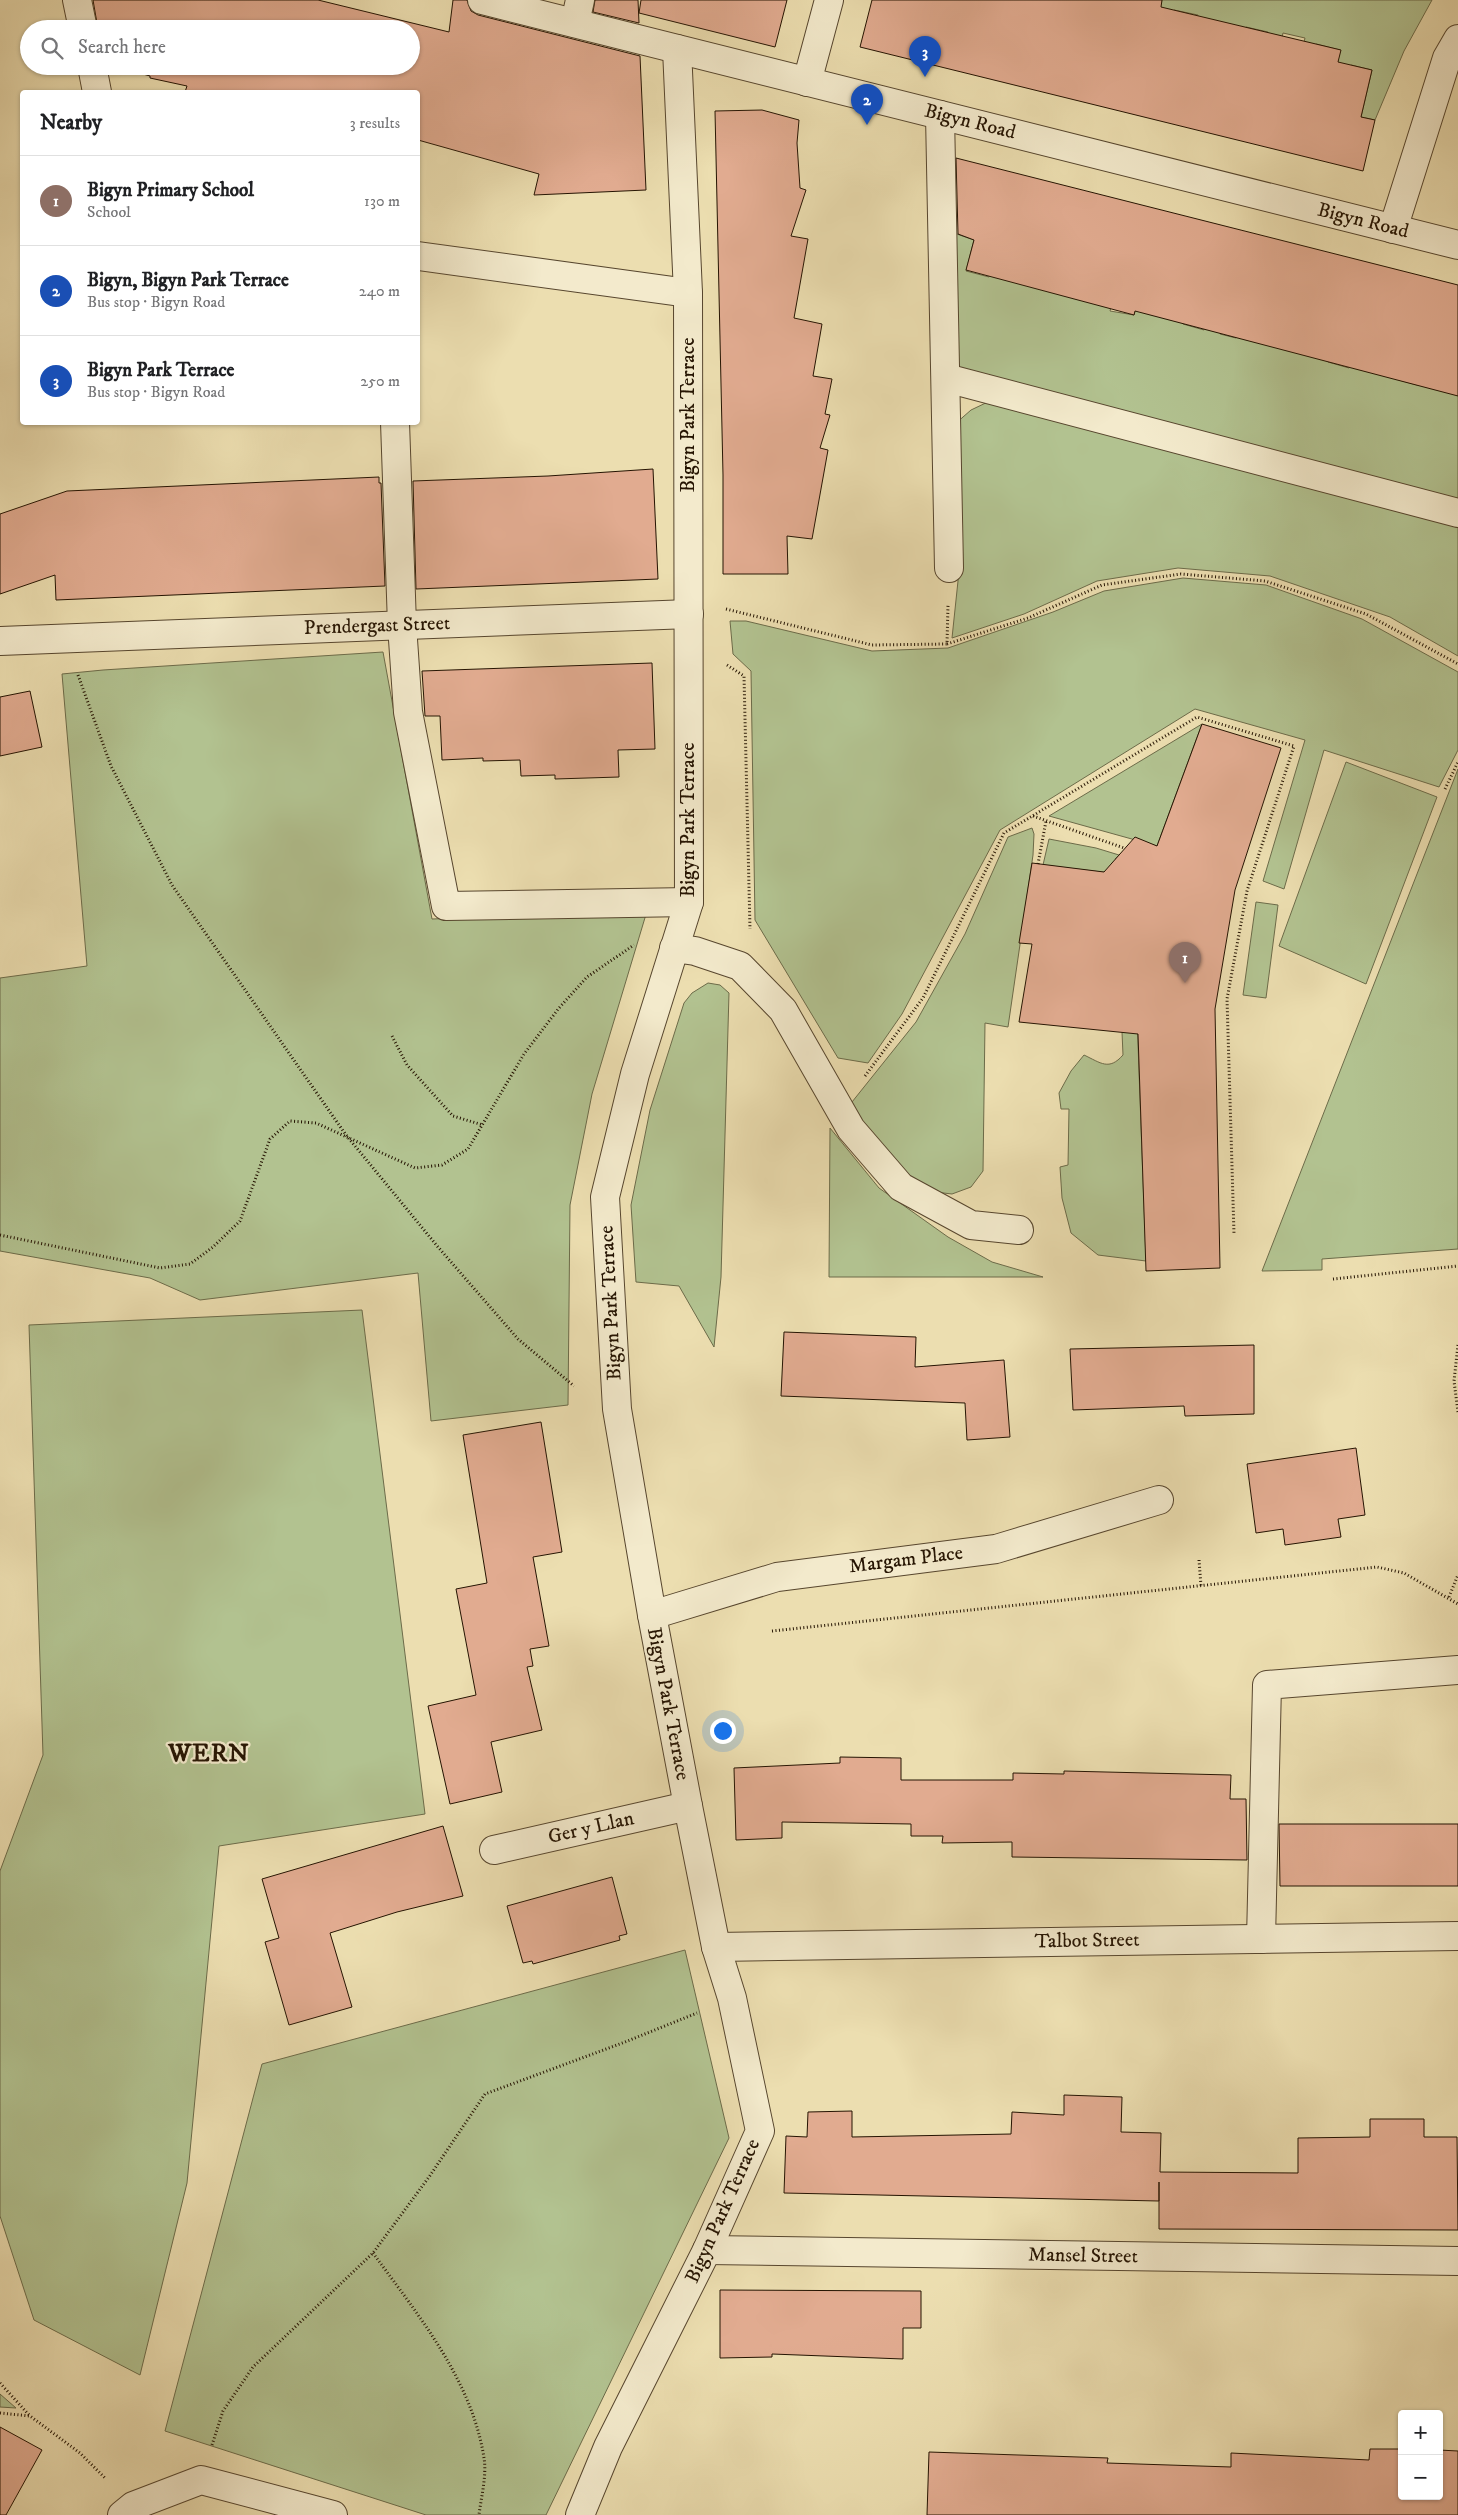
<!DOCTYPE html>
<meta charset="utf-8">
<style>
body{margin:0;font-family:"IM FELL DW Pica",serif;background:#f2f2f2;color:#202124}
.controls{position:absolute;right:15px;bottom:15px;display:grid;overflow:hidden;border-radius:5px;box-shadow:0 1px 4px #0004}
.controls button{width:45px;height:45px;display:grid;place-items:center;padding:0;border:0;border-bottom:1px solid #e0e0e0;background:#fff;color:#202124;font:25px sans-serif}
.you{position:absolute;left:722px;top:1730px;width:18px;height:18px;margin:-12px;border:4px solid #fff;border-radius:50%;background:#1a73e8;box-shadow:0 0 0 8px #1a73e833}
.badge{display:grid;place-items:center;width:32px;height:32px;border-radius:50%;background:#db2777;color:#fff;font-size:16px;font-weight:700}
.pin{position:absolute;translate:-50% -41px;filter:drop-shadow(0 1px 2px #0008)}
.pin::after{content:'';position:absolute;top:26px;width:18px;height:15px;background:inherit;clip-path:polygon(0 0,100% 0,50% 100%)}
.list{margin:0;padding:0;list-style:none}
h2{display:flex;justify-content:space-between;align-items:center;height:65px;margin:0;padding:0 20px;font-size:21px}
h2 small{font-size:16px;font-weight:400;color:#757577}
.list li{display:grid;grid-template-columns:32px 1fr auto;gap:15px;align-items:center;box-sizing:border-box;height:90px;padding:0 20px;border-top:1px solid #e0e0e0}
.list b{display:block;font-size:19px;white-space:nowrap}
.list p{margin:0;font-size:16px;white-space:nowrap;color:#757577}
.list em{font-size:16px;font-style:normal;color:#757577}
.icon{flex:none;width:28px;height:28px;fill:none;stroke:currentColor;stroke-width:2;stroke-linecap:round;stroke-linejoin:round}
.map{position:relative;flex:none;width:1458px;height:2515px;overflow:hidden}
.search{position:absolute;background:#fff;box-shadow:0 1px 4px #0004;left:20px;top:20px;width:400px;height:55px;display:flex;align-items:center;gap:12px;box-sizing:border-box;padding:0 18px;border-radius:28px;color:#757577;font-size:19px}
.panel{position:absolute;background:#fff;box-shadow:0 1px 4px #0004;left:20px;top:90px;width:400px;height:335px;border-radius:5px}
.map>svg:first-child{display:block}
.green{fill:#b2c290;stroke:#6c6b49}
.building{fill:#e1ab90;stroke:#251402}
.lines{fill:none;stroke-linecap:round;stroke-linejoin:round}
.minor-casing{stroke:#57462e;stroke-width:30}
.path{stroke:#251402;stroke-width:3;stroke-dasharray:1 2.5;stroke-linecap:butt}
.minor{stroke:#f3eacc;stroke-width:28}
.labels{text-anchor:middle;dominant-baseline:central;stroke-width:4.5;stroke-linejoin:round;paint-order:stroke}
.street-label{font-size:20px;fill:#251402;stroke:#f3eacc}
.district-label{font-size:25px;font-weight:bold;letter-spacing:1px;fill:#251402;stroke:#f3eacc}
</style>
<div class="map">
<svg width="1458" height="2515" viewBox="0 0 1458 2515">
<rect width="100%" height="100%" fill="#ecdeb0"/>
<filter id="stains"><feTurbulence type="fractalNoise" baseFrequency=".004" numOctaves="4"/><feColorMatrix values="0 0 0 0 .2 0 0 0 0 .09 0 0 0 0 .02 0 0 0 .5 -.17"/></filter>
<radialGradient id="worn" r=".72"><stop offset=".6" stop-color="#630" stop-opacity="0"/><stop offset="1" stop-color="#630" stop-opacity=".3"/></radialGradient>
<g class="green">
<path d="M1162 0H1432L1404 51 1375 120 1361 117 1372 70 1351 65 1341 103 1329 100 1340 50 1316 44 1305 93 1292 91 1305 38 1283 33 1271 84 1257 80 1268 32 1246 27 1233 77 1187 64 1198 15 1174 10 1162 57 1149 54Z"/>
<path d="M1004 219 1127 250 1110 311 1134 315 1149 257 1199 264 1183 324 1204 330 1220 272 1235 275 1220 334 1236 338 1252 279 1345 302 1328 362 1349 368 1364 310 1399 380 1417 385 1458 387V500L955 370 951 232 974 240 966 271 989 277Z"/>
<path d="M992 400 1458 522V656L1390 617 1270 576 1178 568 1097 581 1024 614 952 638 958 581 960 501 955 424 971 410Z"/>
<path d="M1183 578 1266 585 1362 619 1458 672V750L1439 787 1324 750 1284 889 1263 881 1305 740 1195 709 1000 830 902 1014 868 1063 838 1058 755 920 751 671 733 654 730 621H746L872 651 948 648 1053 612 1104 591Z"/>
<path d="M383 652 432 919 647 911 592 1094 570 1205 568 1405 431 1421 418 1273 200 1300 150 1278 0 1251V978L87 966 62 674 103 670Z"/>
<path d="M1202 724 1157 846 1049 816Z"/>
<path d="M1346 762 1437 797 1366 984 1279 946Z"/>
<path d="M1458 769V1249L1322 1259V1270L1262 1271Z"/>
<path d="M1032 828 1034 834 1033 855 1008 1027 985 1023 983 1171 971 1187 952 1194 927 1191 913 1180 848 1107 916 1022 965 934 1008 837Z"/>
<path d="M1049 839 1096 848 1119 855 1115 859 1124 865 1118 874 1043 865Z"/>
<path d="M1256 902 1278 905 1266 998 1243 995Z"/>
<path d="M708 983 720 985 729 993 721 1277 714 1347 679 1286 636 1282 631 1205 650 1110 684 1003 692 993Z"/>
<path d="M1137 1017 1146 1261 1098 1255 1071 1233 1062 1198 1060 1167 1068 1165 1069 1109H1061L1059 1093 1071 1071 1084 1055C1101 1063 1109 1071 1123 1055L1122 1032Z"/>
<path d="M830 1128 879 1188 948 1237 992 1262 1043 1277H829Z"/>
<path d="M362 1310 425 1814 219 1846 187 2183 140 2375 34 2320 0 2216V1871L43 1755 29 1325Z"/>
<path d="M685 1950 729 2138 546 2515H426L165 2431 262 2064Z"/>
<path d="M0 2394 16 2408 0 2407Z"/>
</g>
<g class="building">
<path d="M93 0H318L449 32 453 0H467L471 11 478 15 640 56 646 190 534 195 539 174 418 140V92H185L187 86 150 78V76L115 66H411V29H98Z"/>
<path d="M595 0H638L639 23 593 12Z"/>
<path d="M641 0H787L775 47 639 13Z"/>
<path d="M872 0H1162L1161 7 1341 50 1338 62 1372 70 1361 117 1375 120 1363 171 860 47Z"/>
<path d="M762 110 799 120 797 143 800 188 806 190 791 236 808 239 794 318 822 324 813 376 832 379 825 414 830 415 820 448 828 450 812 539 787 536 788 574H723V475L715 111Z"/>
<path d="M956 158 1458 285V396L1135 311 1134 315 966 270 974 240 958 234Z"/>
<path d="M653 469 658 579 416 589 413 481 548 476Z"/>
<path d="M379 477V483H381L385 586 56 600 55 575 0 594V514L67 491Z"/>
<path d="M652 663 655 749 618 750 619 777 555 779V775L521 776 520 760 483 761V758L442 760 440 716H425L422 671Z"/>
<path d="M30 691 42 747 0 756V697Z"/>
<path d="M1202 724 1281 748 1235 890 1215 1009 1220 1268 1146 1271 1138 1034 1019 1022 1032 944 1019 943 1032 863 1104 872 1135 837 1157 846Z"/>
<path d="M784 1332 916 1337 915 1367 1004 1360 1010 1437 967 1440 965 1403 781 1396Z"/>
<path d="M1254 1345V1414L1185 1416 1184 1406 1073 1410 1070 1349Z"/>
<path d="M541 1422 562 1552 533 1557 549 1646 530 1649 533 1666 527 1667 542 1730 491 1742 502 1792 450 1804 428 1706 476 1695 456 1589 487 1583 463 1435Z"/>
<path d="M1356 1448 1365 1515 1338 1519 1341 1537 1285 1545 1283 1529 1256 1533 1247 1464Z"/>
<path d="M840 1757 901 1758V1780H1013V1773L1064 1774V1771L1231 1775 1230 1799H1246L1247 1860 1012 1857V1842L942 1843 943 1836H911V1824L782 1822V1838L736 1840 734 1768 840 1763Z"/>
<path d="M1279 1824H1458V1886H1280Z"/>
<path d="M443 1826 463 1896 397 1912 330 1933 352 2007 289 2025 265 1942 279 1938 262 1879Z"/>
<path d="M612 1877 627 1934 619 1936 620 1940 533 1964 532 1961 523 1963 507 1906Z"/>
<path d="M1064 2095 1122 2097 1121 2132 1161 2133 1160 2172 1298 2173V2138L1370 2137V2119H1424V2137H1457L1458 2230 1159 2229V2182V2201L784 2193 786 2136 807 2137 808 2112 852 2111V2137L1011 2134 1012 2112 1064 2115Z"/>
<path d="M720 2290 921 2291V2328H903V2359L772 2354V2357L720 2358Z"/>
<path d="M0 2427 42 2450 6 2515H0Z"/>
<path d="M1370 2449H1402V2496H1439V2450L1458 2451V2515H927L929 2452 1108 2458 1107 2463 1231 2467V2453L1369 2460Z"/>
</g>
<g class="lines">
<defs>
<g id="minor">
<path d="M77 0 83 29"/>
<path d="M482 0 1458 245"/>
<path d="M575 23 580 0"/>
<path d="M92 66 97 92"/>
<path d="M807 82 829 0"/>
<path d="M940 115 949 568"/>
<path d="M1393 229 1447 58 1458 39"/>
<path d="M418 256 688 293"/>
<path d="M946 378 1458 513"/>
<path d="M395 422 402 625 408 712 446 906 689 902"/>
<path d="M0 641 689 614"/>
<path d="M674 948 695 951 740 966 783 1010 851 1129 901 1187 971 1225 1019 1230"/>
<path d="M652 1615 777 1577 996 1549 1159 1500"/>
<path d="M494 1850 688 1806"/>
<path d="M1261 1939 1267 1685 1458 1670"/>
<path d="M716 1947 1458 1936"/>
<path d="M707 2250 1458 2261"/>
<path d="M122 2515 133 2506 201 2480 333 2515"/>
<path d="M580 2515 608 2447 707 2250 760 2131 732 1998 716 1947 688 1806 652 1615 617 1409 605 1197 635 1074 689 902 688 293 677 49"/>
</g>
</defs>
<use href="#minor" class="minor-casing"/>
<g class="path">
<path d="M726 609 872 645 947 644 948 605"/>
<path d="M947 644 1028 618 1102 585 1181 574 1265 581 1366 614 1458 664"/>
<path d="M727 665 744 676 750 929"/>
<path d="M78 675 111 766 172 885 346 1135 438 1247 518 1339 574 1386"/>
<path d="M1445 789 1458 762"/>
<path d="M1033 816 1124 848"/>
<path d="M1038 864 1046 821"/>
<path d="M392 1036 407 1065 453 1116 483 1125"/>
<path d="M865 1076 923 998 1004 833 1197 717 1294 746 1247 891 1227 999 1234 1234"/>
<path d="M0 1235 160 1268 190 1264 213 1247 240 1221 270 1139 290 1121 316 1123 415 1168 442 1165 468 1149 524 1054 559 1008 587 977 634 945"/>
<path d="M1333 1279 1458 1266"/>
<path d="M1458 1345 1454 1381 1458 1412"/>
<path d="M1199 1560 1201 1586"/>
<path d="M1449 1597 1458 1575"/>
<path d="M772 1631 1377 1567 1404 1573 1458 1604"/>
<path d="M373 2253C418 2315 472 2380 484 2458 487 2475 481 2498 479 2515"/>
<path d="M0 2383 30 2416"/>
<path d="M0 2413 30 2416 80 2453 106 2479"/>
<path d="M212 2445 223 2411 253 2367 373 2253 429 2177 485 2094 625 2042 697 2013"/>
</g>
<use href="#minor" class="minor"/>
</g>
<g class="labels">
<g class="street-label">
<text transform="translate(970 122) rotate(14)">Bigyn Road</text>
<text transform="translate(1363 221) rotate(14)">Bigyn Road</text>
<text transform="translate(688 415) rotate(-90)">Bigyn Park Terrace</text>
<text transform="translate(377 626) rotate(-2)">Prendergast Street</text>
<text transform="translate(688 820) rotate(-90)">Bigyn Park Terrace</text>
<text transform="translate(611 1303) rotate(-93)">Bigyn Park Terrace</text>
<text transform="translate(906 1560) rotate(-7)">Margam Place</text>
<text transform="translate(668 1704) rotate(79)">Bigyn Park Terrace</text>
<text transform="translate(591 1828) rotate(-13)">Ger y Llan</text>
<text transform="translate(1087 1941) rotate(-1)">Talbot Street</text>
<text transform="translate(723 2211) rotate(-66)">Bigyn Park Terrace</text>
<text transform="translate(1083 2256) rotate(1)">Mansel Street</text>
</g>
<g class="district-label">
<text x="209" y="1753">WERN</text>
</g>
</g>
<rect width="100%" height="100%" filter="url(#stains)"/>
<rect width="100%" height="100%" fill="url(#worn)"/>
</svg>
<div class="controls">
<button>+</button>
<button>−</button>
</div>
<div class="you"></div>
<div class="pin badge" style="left:1185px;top:983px;background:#8d6e63">1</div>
<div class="pin badge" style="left:867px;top:125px;background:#1a4fb4">2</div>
<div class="pin badge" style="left:925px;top:77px;background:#1a4fb4">3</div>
<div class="search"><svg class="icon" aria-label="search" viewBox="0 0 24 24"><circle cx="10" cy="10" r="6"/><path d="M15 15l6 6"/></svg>Search here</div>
<section class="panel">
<h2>Nearby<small>3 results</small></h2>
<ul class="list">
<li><span class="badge" style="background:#8d6e63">1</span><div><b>Bigyn Primary School</b><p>School</p></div><em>130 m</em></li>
<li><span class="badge" style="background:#1a4fb4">2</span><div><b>Bigyn, Bigyn Park Terrace</b><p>Bus stop · Bigyn Road</p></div><em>240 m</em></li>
<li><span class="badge" style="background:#1a4fb4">3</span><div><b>Bigyn Park Terrace</b><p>Bus stop · Bigyn Road</p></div><em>250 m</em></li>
</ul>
</section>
</div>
